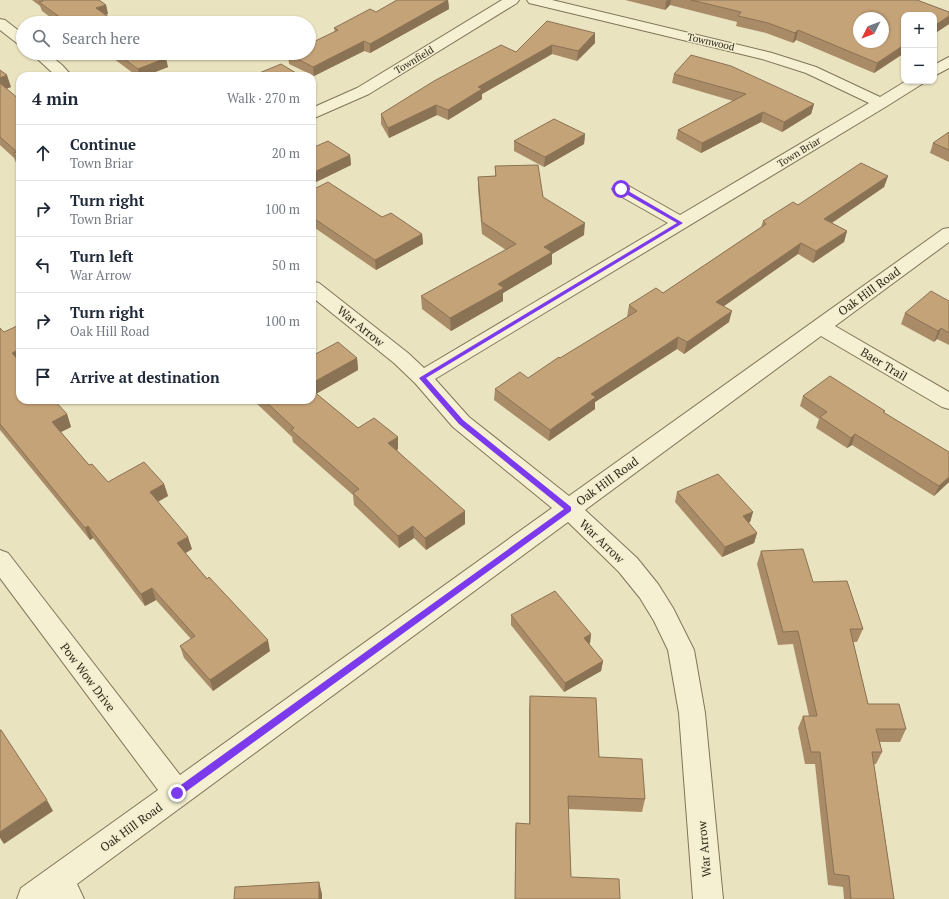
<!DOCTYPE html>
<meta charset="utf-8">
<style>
body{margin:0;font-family:"PT Serif",serif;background:#f6f6f7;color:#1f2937}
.controls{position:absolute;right:12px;top:12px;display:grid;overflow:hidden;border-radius:8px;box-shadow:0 1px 3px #0004}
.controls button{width:36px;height:36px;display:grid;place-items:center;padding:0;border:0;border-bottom:1px solid #e0e1e3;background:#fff;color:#1f2937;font:20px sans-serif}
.compass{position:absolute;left:853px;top:12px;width:36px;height:36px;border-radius:50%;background:#fff;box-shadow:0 1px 3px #0004;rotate:228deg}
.stop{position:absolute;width:12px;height:12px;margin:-9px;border:3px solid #7c3aed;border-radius:50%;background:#fff}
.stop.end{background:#7c3aed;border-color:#fff;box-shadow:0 1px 4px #0008}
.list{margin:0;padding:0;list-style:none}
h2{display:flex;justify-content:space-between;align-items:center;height:52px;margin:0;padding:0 16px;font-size:17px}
h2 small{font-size:13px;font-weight:400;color:#747a83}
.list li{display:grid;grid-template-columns:26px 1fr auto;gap:12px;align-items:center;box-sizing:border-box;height:56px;padding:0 16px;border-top:1px solid #e0e1e3}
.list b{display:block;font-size:15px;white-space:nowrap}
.list p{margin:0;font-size:13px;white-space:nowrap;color:#747a83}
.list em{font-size:13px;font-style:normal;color:#747a83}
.icon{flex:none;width:22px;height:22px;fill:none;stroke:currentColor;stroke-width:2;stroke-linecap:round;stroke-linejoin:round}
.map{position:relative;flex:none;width:949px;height:899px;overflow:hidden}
.search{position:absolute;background:#fff;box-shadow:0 1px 3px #0004;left:16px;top:16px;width:300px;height:44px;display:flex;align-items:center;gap:10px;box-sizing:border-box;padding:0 14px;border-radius:22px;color:#747a83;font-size:15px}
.panel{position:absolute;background:#fff;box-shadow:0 1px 3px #0004;left:16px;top:72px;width:300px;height:332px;border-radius:12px}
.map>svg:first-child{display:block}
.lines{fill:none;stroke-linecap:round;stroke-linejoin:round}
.minor-casing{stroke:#817459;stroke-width:2}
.minor{fill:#f5f0d2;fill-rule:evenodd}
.wall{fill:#a98c67}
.shaded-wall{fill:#8a7254}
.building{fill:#c5a378;stroke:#8a7254;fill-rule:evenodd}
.route{fill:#7c3aed}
.labels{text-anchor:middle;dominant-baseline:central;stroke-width:3;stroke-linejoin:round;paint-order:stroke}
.far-street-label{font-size:10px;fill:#322a1c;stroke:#f2edce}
.street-label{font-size:12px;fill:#322a1c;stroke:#f2edce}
</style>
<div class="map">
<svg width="949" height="899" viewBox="0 0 949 899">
<rect width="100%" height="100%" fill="#eae3bf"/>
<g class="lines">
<defs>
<g id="minor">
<path d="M502 0H519L517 3 369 94 312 119V108L357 88Z"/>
<path d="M527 0H552L772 53 816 67 880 97 906 81H925L922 84 887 106 435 379 469 417 569 496 943 229 949 228V242L835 326 949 392V409L942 407 821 336 585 510 637 558 658 584 673 608 694 650 705 713 723 899H693L679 713 668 650 654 621 640 598 619 572 568 522 77 884 84 899H17L21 888 158 790 0 578V550L8 553 180 775 552 508 453 427 415 383 394 363 312 297V281L319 283 408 353 424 368 668 223 615 193 612 189 615 185 621 184 627 185 680 215 869 103 806 73 762 59 529 3Z"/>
<path d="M0 19 5 20 23 34V45L18 44 0 30Z"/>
<path d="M31 53H47L62 65 72 76H56Z"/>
<path d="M949 57V68L934 76V65Z"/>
</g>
</defs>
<use href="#minor" class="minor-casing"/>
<use href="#minor" class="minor"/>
</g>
<g class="wall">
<path d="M32 0H99L106 5 108 14 105 15 117 23H58L42 11 40 6Z"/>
<path d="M397 0H448L449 9 370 53 364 51 314 76 289 64 288 54 335 32 334 28 376 12Z"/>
<path d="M625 0H917L949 12V24L874 73 796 40 793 43 766 33 736 26 737 22 670 5 665 10Z"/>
<path d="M595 33V43L577 61 552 54 482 94V99L448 120 437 115 389 138 381 124V114L516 52Z"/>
<path d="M106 53H160L168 67 145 76H137Z"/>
<path d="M0 70 11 87 6 89 20 100V168L17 165 14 158 0 145Z"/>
<path d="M674 74 814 104 811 114 782 132 761 122 701 153 676 139 678 130 733 101 672 83Z"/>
<path d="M949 132V162L930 153 933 143Z"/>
<path d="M585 134 584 144 544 167 514 151V141Z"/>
<path d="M312 148 350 155 351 165 314 183 312 182Z"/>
<path d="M495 166 543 197 584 235 552 254V264L503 293V301L451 331 422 309 421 296 506 250 482 234 478 189V177L495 176Z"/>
<path d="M888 176 884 187 832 223 847 231 844 242 813 263 798 254 724 306 729 322 684 354 677 349 595 402V409L549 441 494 400 495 389 528 378 627 317 629 305 663 293 761 227 763 221 798 205Z"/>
<path d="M312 190 382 217 422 234 423 244 376 270 312 226Z"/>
<path d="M949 301V345L937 339 934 342 901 324 905 313Z"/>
<path d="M0 328 20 400 67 414 71 427 61 432 89 465 108 482 164 484 168 496 158 502 192 549 185 553 270 651 213 691 184 658 180 646 191 639 156 600 145 606 93 538 90 540 0 430Z"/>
<path d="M312 356 357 358 358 370 316 394 358 428 398 449 397 450 465 524 426 550 414 538 399 548 354 505 353 495 293 442 292 437 253 400H312Z"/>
<path d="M803 396 884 413 949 452V482L934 496 852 445 847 448 816 428 819 419 800 406Z"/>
<path d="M677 492 753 512 750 522 748 523 757 533 754 543 722 557 675 502Z"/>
<path d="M761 551 813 582 863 629 857 642H853L868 704 906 729 900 742H880L882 752 876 764H874L894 899H844L843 887 828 885 815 764H805L798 728 803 716H809L793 644 778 645 757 564Z"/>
<path d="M511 615 591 634 590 643 589 644 603 661 601 671 564 692 511 625Z"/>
<path d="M530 696 645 799 642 812 568 809 571 877 620 899H515V836L516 823 529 824V710Z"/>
</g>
<g class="shaded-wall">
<path d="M448 0 449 9 370 53V44Z"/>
<path d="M667 0H671L670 5 665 10 666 1Z"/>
<path d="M106 5 108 14 98 17 96 8Z"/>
<path d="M949 16V24L934 34V26Z"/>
<path d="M798 30 796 40 793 43 795 33Z"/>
<path d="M595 33V43L577 61 578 51Z"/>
<path d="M364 41V51L314 76 313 67Z"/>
<path d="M552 45V54L482 94V99L448 120V110L478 87Z"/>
<path d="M904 45V53L874 73 877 63Z"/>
<path d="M166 58 168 67 145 76H139L138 69Z"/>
<path d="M7 75 11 87 0 91V78Z"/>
<path d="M814 104 811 114 782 132 784 122Z"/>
<path d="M436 105 437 115 389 138 388 128Z"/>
<path d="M763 112 761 122 701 153 702 143Z"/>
<path d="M585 134 584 144 544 167 545 157Z"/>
<path d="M350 155 351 165 314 183 312 173Z"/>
<path d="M888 176 884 187 821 230 824 219Z"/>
<path d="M585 223 584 235 552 254V264L503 293V301L451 331 450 318 498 284 544 247Z"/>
<path d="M847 231 844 242 813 263 816 251Z"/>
<path d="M422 234 423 244 376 270 375 260Z"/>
<path d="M801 243 798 254 714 313 716 302Z"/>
<path d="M732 311 729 322 684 354 687 342Z"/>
<path d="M941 328 937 339 934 342 938 331Z"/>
<path d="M678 337 677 349 595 402V409L549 441 550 430 591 394Z"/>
<path d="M20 349V364L12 353Z"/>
<path d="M357 358 358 370 312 396V383Z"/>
<path d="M67 414 71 427 57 434 52 422Z"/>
<path d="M855 434 852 445 847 448 851 438Z"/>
<path d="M398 437V449L389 455 388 443Z"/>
<path d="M949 477V482L934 496 939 486Z"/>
<path d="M164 484 168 496 153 504 150 492Z"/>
<path d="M465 511V524L426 550 425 538Z"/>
<path d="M753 512 750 522 740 527 743 516Z"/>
<path d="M88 526 93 538 90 540 85 528Z"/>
<path d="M413 526 414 538 399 548 398 536Z"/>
<path d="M757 533 754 543 722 557 725 547Z"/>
<path d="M188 537 192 549 181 556 177 543Z"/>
<path d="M152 588 156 600 145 606 141 594Z"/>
<path d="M591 634 590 643 582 648 584 638Z"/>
<path d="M268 640 270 651 213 691 210 680Z"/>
<path d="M603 661 601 671 564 692 565 683Z"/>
<path d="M47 800 53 811 4 844 0 838V832Z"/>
<path d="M319 882 322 894V899H319Z"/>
</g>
<g class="building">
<path d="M42 0H99L106 5 96 8 117 23H68L39 2 43 1Z"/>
<path d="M397 0H448L370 44 364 41 313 67 288 54 291 53H309V44L338 30 334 28 370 9 376 12Z"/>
<path d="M691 0H917L949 12V16L934 26V15H904V45L877 63 798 30 795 33 768 23 738 16 741 12ZM859 18H883V42H859Z"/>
<path d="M547 21 595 33 578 51 552 45 478 87 482 89 448 110 436 105 388 128 381 114 434 81 501 45 516 52Z"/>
<path d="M116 53H160L166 58 138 69Z"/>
<path d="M691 55 731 66 814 104 784 122 763 112 702 143 678 130 746 94 674 74Z"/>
<path d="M281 64 301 76H252Z"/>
<path d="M0 70 7 75 0 78Z"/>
<path d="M0 83 20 100V109L17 111 20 113V160L13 153 17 152 0 137Z"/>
<path d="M554 119 585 134 545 157 514 141Z"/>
<path d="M949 132V150L933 143Z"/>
<path d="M328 141 350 155 312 173V148Z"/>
<path d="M861 163 888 176 824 219 847 231 816 251 801 243 716 302 732 311 687 342 678 337 591 394 596 397 550 430 495 389 520 372 528 378 559 357 560 358 637 311 629 305 656 288 663 293 766 224 763 221 793 202 798 205Z"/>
<path d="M538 165 543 197 585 223 544 247 552 252 498 284 504 288 450 318 421 296 516 244 482 222 478 177 496 176 495 166Z"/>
<path d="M328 182 382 217 391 213 422 234 375 260 312 217V190Z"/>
<path d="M931 291 949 301V333L941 328 938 331 905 313Z"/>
<path d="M17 326 20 330V349L12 353 20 362V400H54L67 414 52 422 89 465 92 464 108 482 144 462 164 484 150 492 188 537 177 543 207 579 209 577 268 640 210 680 180 646 195 636 152 588 141 594 88 526 85 528 0 424V328L4 332Z"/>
<path d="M338 342 357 358 312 383V356Z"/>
<path d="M830 376 885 411 883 412 949 452V477L939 486 855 434 851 438 820 417 827 412 803 396Z"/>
<path d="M312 390 358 428 374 418 398 437 388 443 465 511 425 538 413 526 398 536 353 493 359 489 291 430 294 428 264 400H312Z"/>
<path d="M718 474 753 512 743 516 757 533 725 547 677 492Z"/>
<path d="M803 549 813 582 847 581 863 629H850L868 704H899L906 729H876L882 752H872L894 899H851L849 876 834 874 820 752H811L803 716H817L798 631 783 632 761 551Z"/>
<path d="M555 591 591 634 584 638 603 661 565 683 511 615Z"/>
<path d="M530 696 596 698 599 757 642 759 645 799 568 796 571 877 619 879 620 899H515L516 823 530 824Z"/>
<path d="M0 730H1L47 800 0 832Z"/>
<path d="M319 882V899H234L235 887Z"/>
</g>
<path class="route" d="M619 188H623L683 223 426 378 463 420 571 507V511L180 796H174L173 793 174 790 564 509 459 424 419 378 677 223 619 190Z"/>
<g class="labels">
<g class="far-street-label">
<text transform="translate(711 42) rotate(13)">Townwood</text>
<text transform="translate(414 60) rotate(-31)">Townfield</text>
<text transform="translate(799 152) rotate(-31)">Town Briar</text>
</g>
<g class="street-label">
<text transform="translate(869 291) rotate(-36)">Oak Hill Road</text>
<text transform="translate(361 326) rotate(39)">War Arrow</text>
<text transform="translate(884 364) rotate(31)">Baer Trail</text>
<text transform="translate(607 481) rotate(-36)">Oak Hill Road</text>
<text transform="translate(602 541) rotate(44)">War Arrow</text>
<text transform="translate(88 677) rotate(53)">Pow Wow Drive</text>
<text transform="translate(131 827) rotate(-36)">Oak Hill Road</text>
<text transform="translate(704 849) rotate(-95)">War Arrow</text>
</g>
</g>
</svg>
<div class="controls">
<button>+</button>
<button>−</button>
</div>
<svg class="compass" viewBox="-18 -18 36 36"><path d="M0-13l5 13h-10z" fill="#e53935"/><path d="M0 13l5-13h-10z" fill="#747a83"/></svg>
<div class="stop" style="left:621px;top:189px"></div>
<div class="stop end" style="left:177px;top:793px"></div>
<div class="search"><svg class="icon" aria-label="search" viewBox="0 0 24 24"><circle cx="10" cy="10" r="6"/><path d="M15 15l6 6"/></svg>Search here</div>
<section class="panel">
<h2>4 min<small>Walk · 270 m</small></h2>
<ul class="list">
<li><svg class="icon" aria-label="ahead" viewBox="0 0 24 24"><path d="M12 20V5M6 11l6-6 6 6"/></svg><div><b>Continue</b><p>Town Briar</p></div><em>20 m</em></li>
<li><svg class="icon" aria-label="right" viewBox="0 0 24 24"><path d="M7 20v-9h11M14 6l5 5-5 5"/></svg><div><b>Turn right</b><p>Town Briar</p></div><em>100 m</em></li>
<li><svg class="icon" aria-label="left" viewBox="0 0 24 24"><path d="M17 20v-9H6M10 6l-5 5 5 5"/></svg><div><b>Turn left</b><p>War Arrow</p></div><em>50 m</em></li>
<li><svg class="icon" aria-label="right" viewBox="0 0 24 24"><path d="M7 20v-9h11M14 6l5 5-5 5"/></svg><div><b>Turn right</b><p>Oak Hill Road</p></div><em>100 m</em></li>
<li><svg class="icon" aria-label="arrive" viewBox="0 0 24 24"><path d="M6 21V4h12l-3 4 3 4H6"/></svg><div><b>Arrive at destination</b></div></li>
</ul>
</section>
</div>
